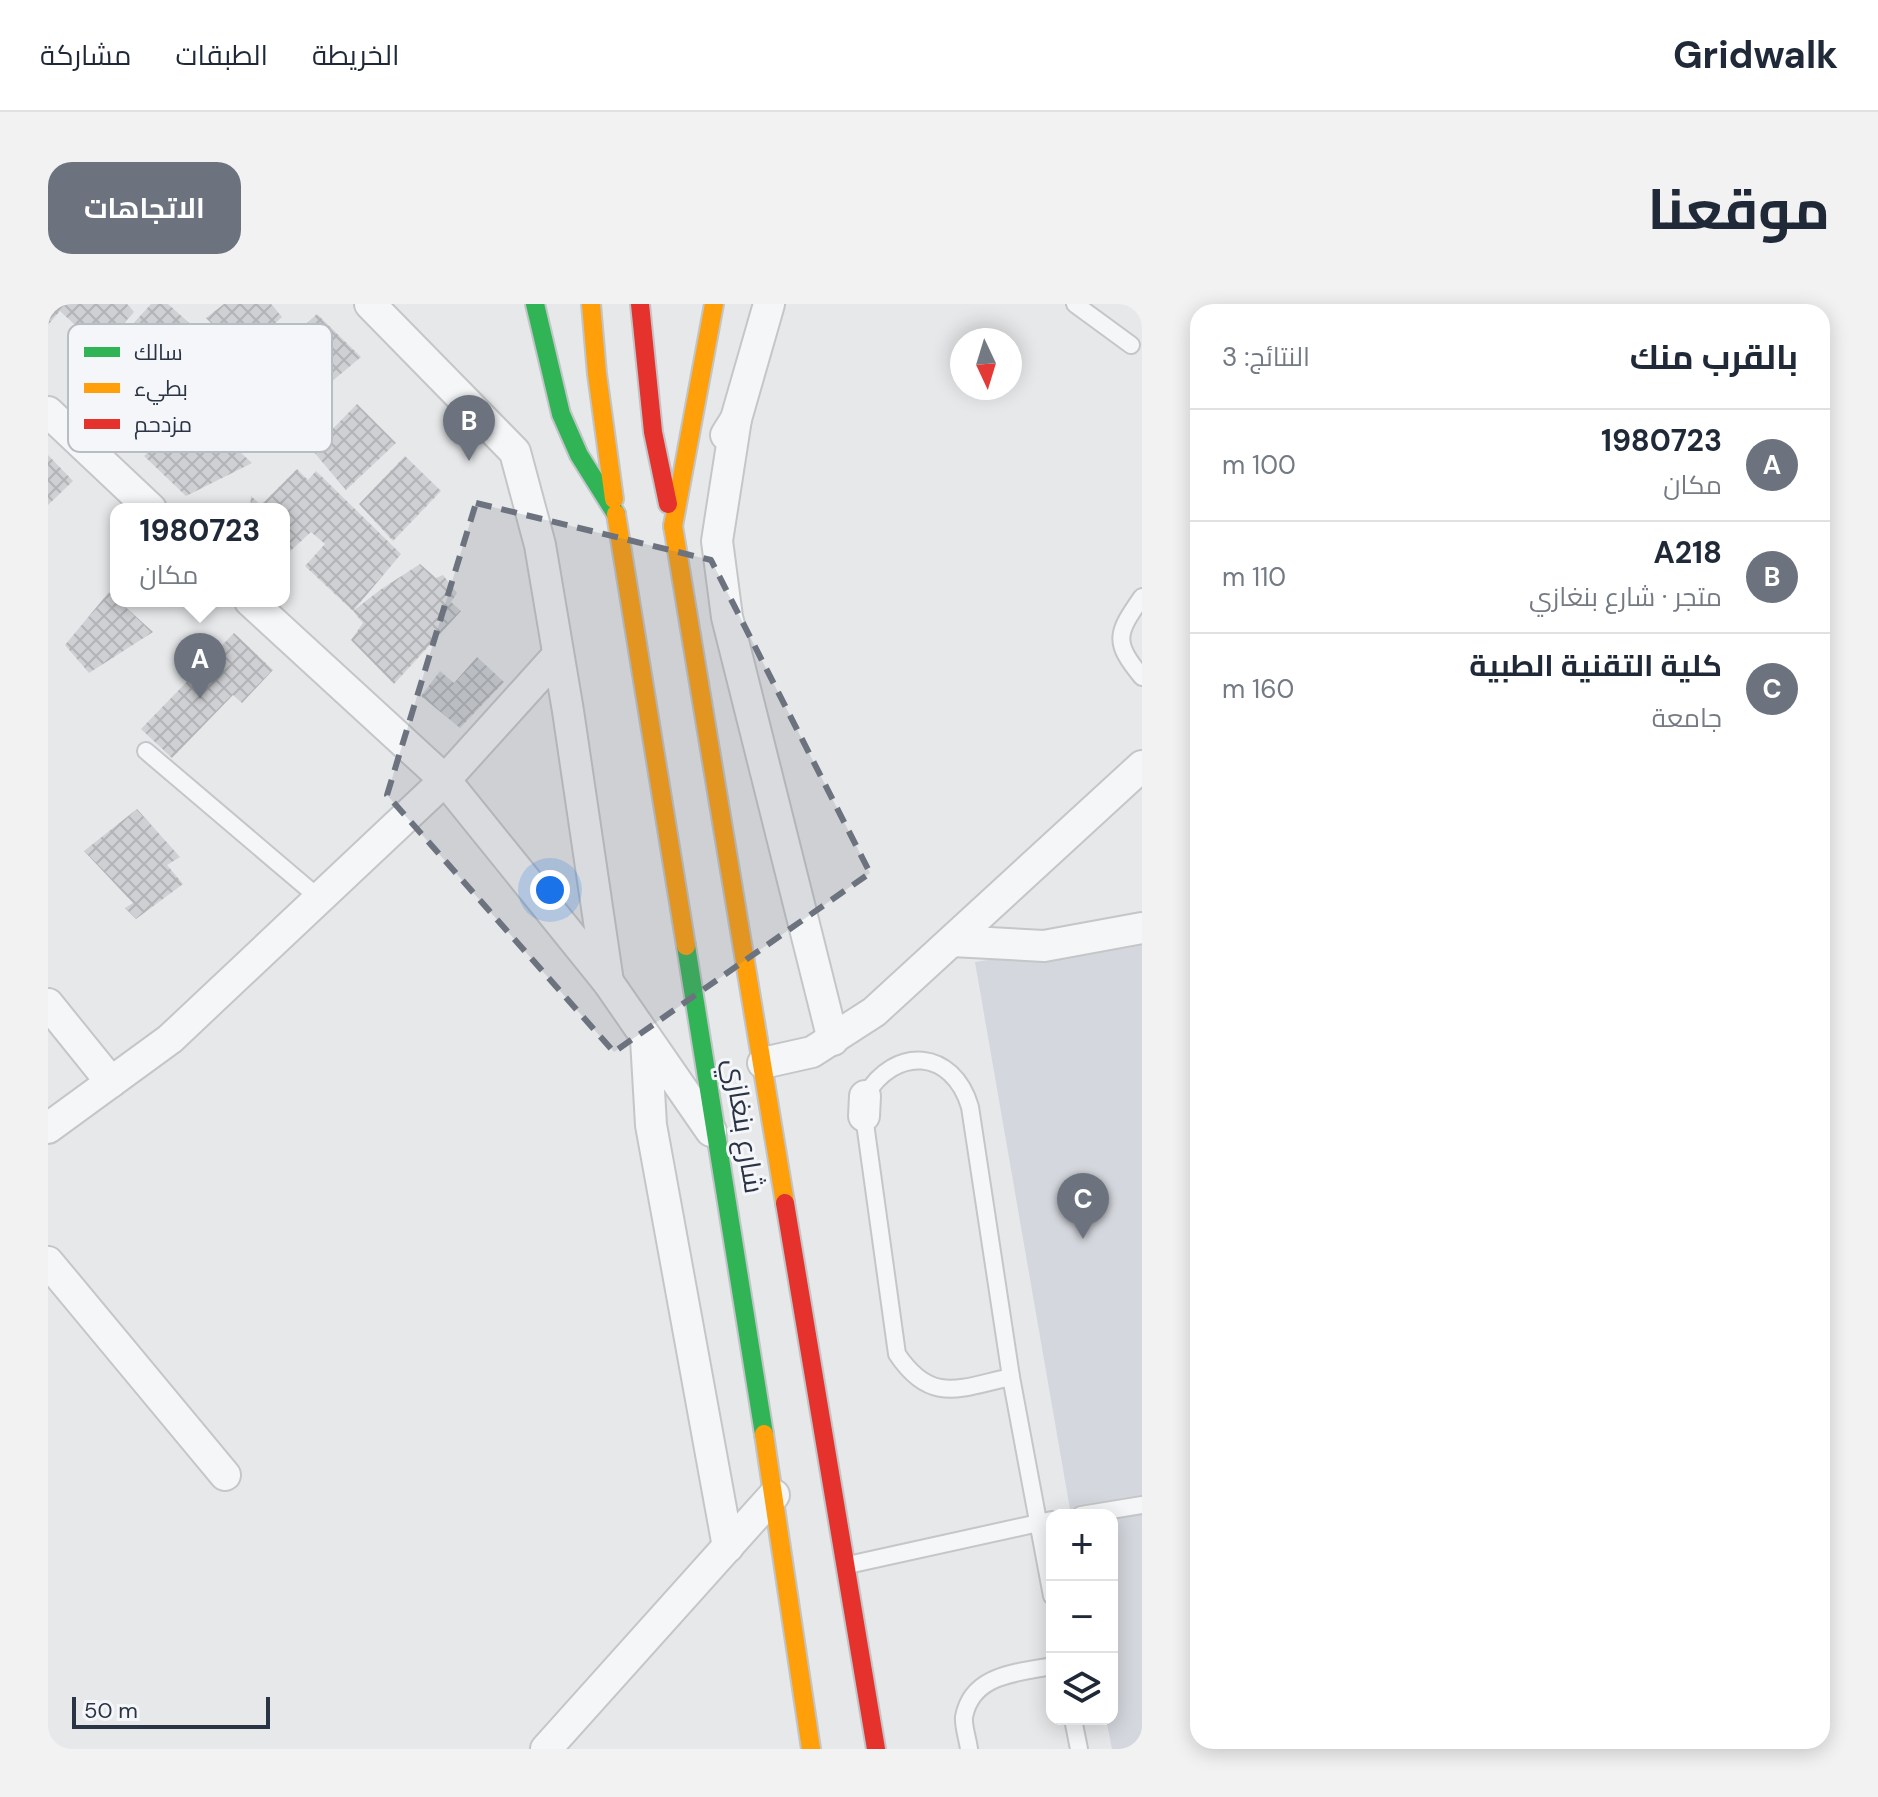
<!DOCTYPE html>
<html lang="ar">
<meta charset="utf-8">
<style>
body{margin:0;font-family:"DM Sans",Cairo,sans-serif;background:#f2f2f3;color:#1f2937;direction:rtl}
.controls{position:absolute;right:24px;bottom:24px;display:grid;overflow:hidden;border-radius:16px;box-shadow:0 4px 20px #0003}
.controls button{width:72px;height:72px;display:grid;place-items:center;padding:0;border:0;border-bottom:2px solid #e0e1e3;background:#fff;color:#1f2937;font:40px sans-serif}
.compass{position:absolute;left:902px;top:24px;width:72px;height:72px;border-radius:50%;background:#fff;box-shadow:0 4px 20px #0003;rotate:176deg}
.scale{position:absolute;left:24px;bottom:20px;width:198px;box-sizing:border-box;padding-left:8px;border:4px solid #2b3445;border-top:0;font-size:22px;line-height:28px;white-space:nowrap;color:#2b3445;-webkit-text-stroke:6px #f4f6f9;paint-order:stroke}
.you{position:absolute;left:502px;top:586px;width:28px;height:28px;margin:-20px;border:6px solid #fff;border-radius:50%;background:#1a73e8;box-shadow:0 0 0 12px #1a73e833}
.badge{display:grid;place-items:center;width:52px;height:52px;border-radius:50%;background:#6c737f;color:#fff;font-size:26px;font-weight:700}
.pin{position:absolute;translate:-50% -66px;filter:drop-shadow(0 2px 4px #0008)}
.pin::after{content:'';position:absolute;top:42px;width:28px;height:24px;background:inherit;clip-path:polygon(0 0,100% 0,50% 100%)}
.popup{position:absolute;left:62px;top:199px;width:180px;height:104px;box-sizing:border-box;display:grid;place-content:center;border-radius:16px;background:#fff;filter:drop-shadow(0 2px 6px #0005);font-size:26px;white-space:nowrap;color:#747a83}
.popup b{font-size:30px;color:#1f2937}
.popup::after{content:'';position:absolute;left:50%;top:100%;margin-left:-16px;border:16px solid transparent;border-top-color:#fff}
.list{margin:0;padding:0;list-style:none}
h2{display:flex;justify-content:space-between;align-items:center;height:104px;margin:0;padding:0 32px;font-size:34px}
h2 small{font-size:26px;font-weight:400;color:#747a83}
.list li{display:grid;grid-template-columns:52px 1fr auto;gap:24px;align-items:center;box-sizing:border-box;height:112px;padding:0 32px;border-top:2px solid #e0e1e3}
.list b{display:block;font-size:30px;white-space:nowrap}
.list p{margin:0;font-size:26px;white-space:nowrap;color:#747a83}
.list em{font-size:26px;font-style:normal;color:#747a83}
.icon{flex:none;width:44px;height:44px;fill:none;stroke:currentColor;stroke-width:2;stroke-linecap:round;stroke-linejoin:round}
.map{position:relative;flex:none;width:1094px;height:1445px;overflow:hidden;direction:ltr;border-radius:24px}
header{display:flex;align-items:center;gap:48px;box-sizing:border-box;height:112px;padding:0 40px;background:#fff;border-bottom:2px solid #e0e1e3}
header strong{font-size:38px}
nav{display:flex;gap:44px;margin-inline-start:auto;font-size:28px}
.intro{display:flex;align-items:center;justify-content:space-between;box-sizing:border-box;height:192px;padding:0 48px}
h1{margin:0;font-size:56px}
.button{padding:20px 36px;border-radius:24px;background:#6c737f;color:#fff;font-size:28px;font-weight:700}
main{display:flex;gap:48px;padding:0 48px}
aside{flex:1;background:#fff;border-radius:24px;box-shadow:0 4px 20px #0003}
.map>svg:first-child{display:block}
.built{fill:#d4d7dd}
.building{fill:url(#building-cross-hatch)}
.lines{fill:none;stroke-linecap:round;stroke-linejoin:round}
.lane-casing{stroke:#c4c6c8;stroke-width:20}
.street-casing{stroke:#c4c6c8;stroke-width:34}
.fast-casing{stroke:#c2c5c8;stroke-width:22}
.slow-casing{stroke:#c2c5c8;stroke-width:22}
.jam-casing{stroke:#c2c5c8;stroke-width:22}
.lane{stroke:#f5f6f7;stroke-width:16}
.street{stroke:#f5f6f7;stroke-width:30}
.fast{stroke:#30b455;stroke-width:18}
.slow{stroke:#ff9f0a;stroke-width:18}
.jam{stroke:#e5322d;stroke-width:18}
.marked{fill:#6c737f;fill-opacity:0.2;stroke:#6c737f;stroke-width:6;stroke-dasharray:16 10;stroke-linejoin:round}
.labels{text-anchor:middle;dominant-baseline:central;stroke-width:6;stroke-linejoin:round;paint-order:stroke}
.street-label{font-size:28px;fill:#2b3445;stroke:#f4f6f9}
.key{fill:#f4f6f9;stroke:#b8bcc3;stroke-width:2}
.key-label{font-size:22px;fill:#2b3445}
</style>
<header>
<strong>Gridwalk</strong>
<nav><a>الخريطة</a><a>الطبقات</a><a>مشاركة</a></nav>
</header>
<div class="intro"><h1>موقعنا</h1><a class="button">الاتجاهات</a></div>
<main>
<aside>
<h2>بالقرب منك<small>النتائج: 3</small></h2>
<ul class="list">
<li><span class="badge">A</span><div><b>1980723</b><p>مكان</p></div><em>100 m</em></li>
<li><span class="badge">B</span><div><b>A218</b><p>متجر · شارع بنغازي</p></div><em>110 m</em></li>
<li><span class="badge">C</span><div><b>كلية التقنية الطبية</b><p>جامعة</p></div><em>160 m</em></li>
</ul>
</aside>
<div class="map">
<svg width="1094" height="1445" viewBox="0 0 1094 1445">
<defs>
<pattern id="building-cross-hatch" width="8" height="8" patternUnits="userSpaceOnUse" patternTransform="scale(2)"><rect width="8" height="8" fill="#ced0d3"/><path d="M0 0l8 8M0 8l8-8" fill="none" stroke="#b1b3b6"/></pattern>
</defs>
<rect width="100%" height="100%" fill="#e6e8ea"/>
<path class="built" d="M1094 632V1445H1064L1058 1415H1064V1211H1023L927 658Z"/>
<g class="building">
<path d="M0 0H79L86 8 53 45 12 7 0 21Z"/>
<path d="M103 0H120L157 33 96 104 52 56Z"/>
<path d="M176 0H223L234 13 194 50 158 14Z"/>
<path d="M269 10 313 53 258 99 228 59 236 39Z"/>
<path d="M193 62 238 104 197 139 161 100Z"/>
<path d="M309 100 348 139 298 186 264 146Z"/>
<path d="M145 105 204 159 138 192 96 152Z"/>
<path d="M0 151 25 177 0 201Z"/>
<path d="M357 152 393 187 345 237 311 200Z"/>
<path d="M249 165 260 176 268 167 353 250 305 307 257 262 277 240 263 228 238 251 236 248V205H202L203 192 213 201Z"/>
<path d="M372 260 388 274 395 271 409 289 403 298 413 307 346 380 303 336 315 319 305 307 332 286Z"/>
<path d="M61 288 105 328 41 369 17 341Z"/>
<path d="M186 329 225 366 194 399 185 391 124 454 93 425Z"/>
<path d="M429 353 456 378 412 424 373 392 392 367 406 379Z"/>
<path d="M89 505 132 553 119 561 135 580 88 615 77 604 85 599 36 547Z"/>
</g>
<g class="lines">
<defs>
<g id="lane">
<path d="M1027 0 1083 41"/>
<path d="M1094 293C1069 329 1064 337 1094 373"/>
<path d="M98 447 271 594"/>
<path d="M816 812 849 1050C883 1101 912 1084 963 1073L922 803C905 745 847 741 817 792"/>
<path d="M963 1073 1004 1292"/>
<path d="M1033 1211 1094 1201"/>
<path d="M800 1261 1004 1216"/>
<path d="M1025 1415 1031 1445"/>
<path d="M921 1445C920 1436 915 1422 916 1413 924 1370 969 1369 1004 1362"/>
</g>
<g id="street">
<path d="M322 0 467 148 492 241 520 407 560 678"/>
<path d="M0 108 103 205"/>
<path d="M688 115 669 237 679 313 785 736"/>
<path d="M678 131 688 115 721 0"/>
<path d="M202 297 397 476 560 678 663 827"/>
<path d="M904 637 996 642 1094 624"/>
<path d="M0 700 63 778"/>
<path d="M598 735 603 821 680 1243"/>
<path d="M715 759 764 748 826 708 1094 462"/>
<path d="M816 812 817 792"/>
<path d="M0 824 122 735 397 476 510 351"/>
<path d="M0 958 177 1171"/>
<path d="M498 1445 726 1191"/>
</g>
<g id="fast">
<path d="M487 0 513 110 531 151 568 210"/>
<path d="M638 642 716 1130"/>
</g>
<g id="slow">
<path d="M543 0 549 70 566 195"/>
<path d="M568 210 638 642"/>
<path d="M625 222 737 899"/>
<path d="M625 222 666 0"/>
<path d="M716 1130 763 1445"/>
</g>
<g id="jam">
<path d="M592 0 605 128 620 200"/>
<path d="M737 899 828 1445"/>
</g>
</defs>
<use href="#lane" class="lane-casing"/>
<use href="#street" class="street-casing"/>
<use href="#fast" class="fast-casing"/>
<use href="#slow" class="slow-casing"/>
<use href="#jam" class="jam-casing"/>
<use href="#lane" class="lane"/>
<use href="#street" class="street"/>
<use href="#fast" class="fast"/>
<use href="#slow" class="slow"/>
<use href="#jam" class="jam"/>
</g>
<path class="marked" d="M428 199 663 256 822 569 566 748 339 491Z"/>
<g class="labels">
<g class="street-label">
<text transform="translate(696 822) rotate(81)">شارع بنغازي</text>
</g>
</g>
<rect x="20" y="20" width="264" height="128" rx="12" class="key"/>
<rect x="36" y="43" width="36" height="10" fill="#30b455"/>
<rect x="36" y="79" width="36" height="10" fill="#ff9f0a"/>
<rect x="36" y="115" width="36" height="10" fill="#e5322d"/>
<g class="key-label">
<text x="86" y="56">سالك</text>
<text x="86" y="92">بطيء</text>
<text x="86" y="128">مزدحم</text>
</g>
</svg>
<div class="controls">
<button>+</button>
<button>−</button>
<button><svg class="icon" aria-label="layers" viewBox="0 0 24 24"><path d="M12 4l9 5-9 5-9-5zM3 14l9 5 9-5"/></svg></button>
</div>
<svg class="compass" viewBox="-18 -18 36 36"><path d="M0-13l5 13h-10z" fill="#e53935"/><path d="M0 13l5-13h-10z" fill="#747a83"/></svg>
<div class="scale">50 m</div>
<div class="you"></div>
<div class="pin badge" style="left:152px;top:395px">A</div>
<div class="popup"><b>1980723</b>مكان</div>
<div class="pin badge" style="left:421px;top:157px">B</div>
<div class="pin badge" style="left:1035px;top:935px">C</div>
</div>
</main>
